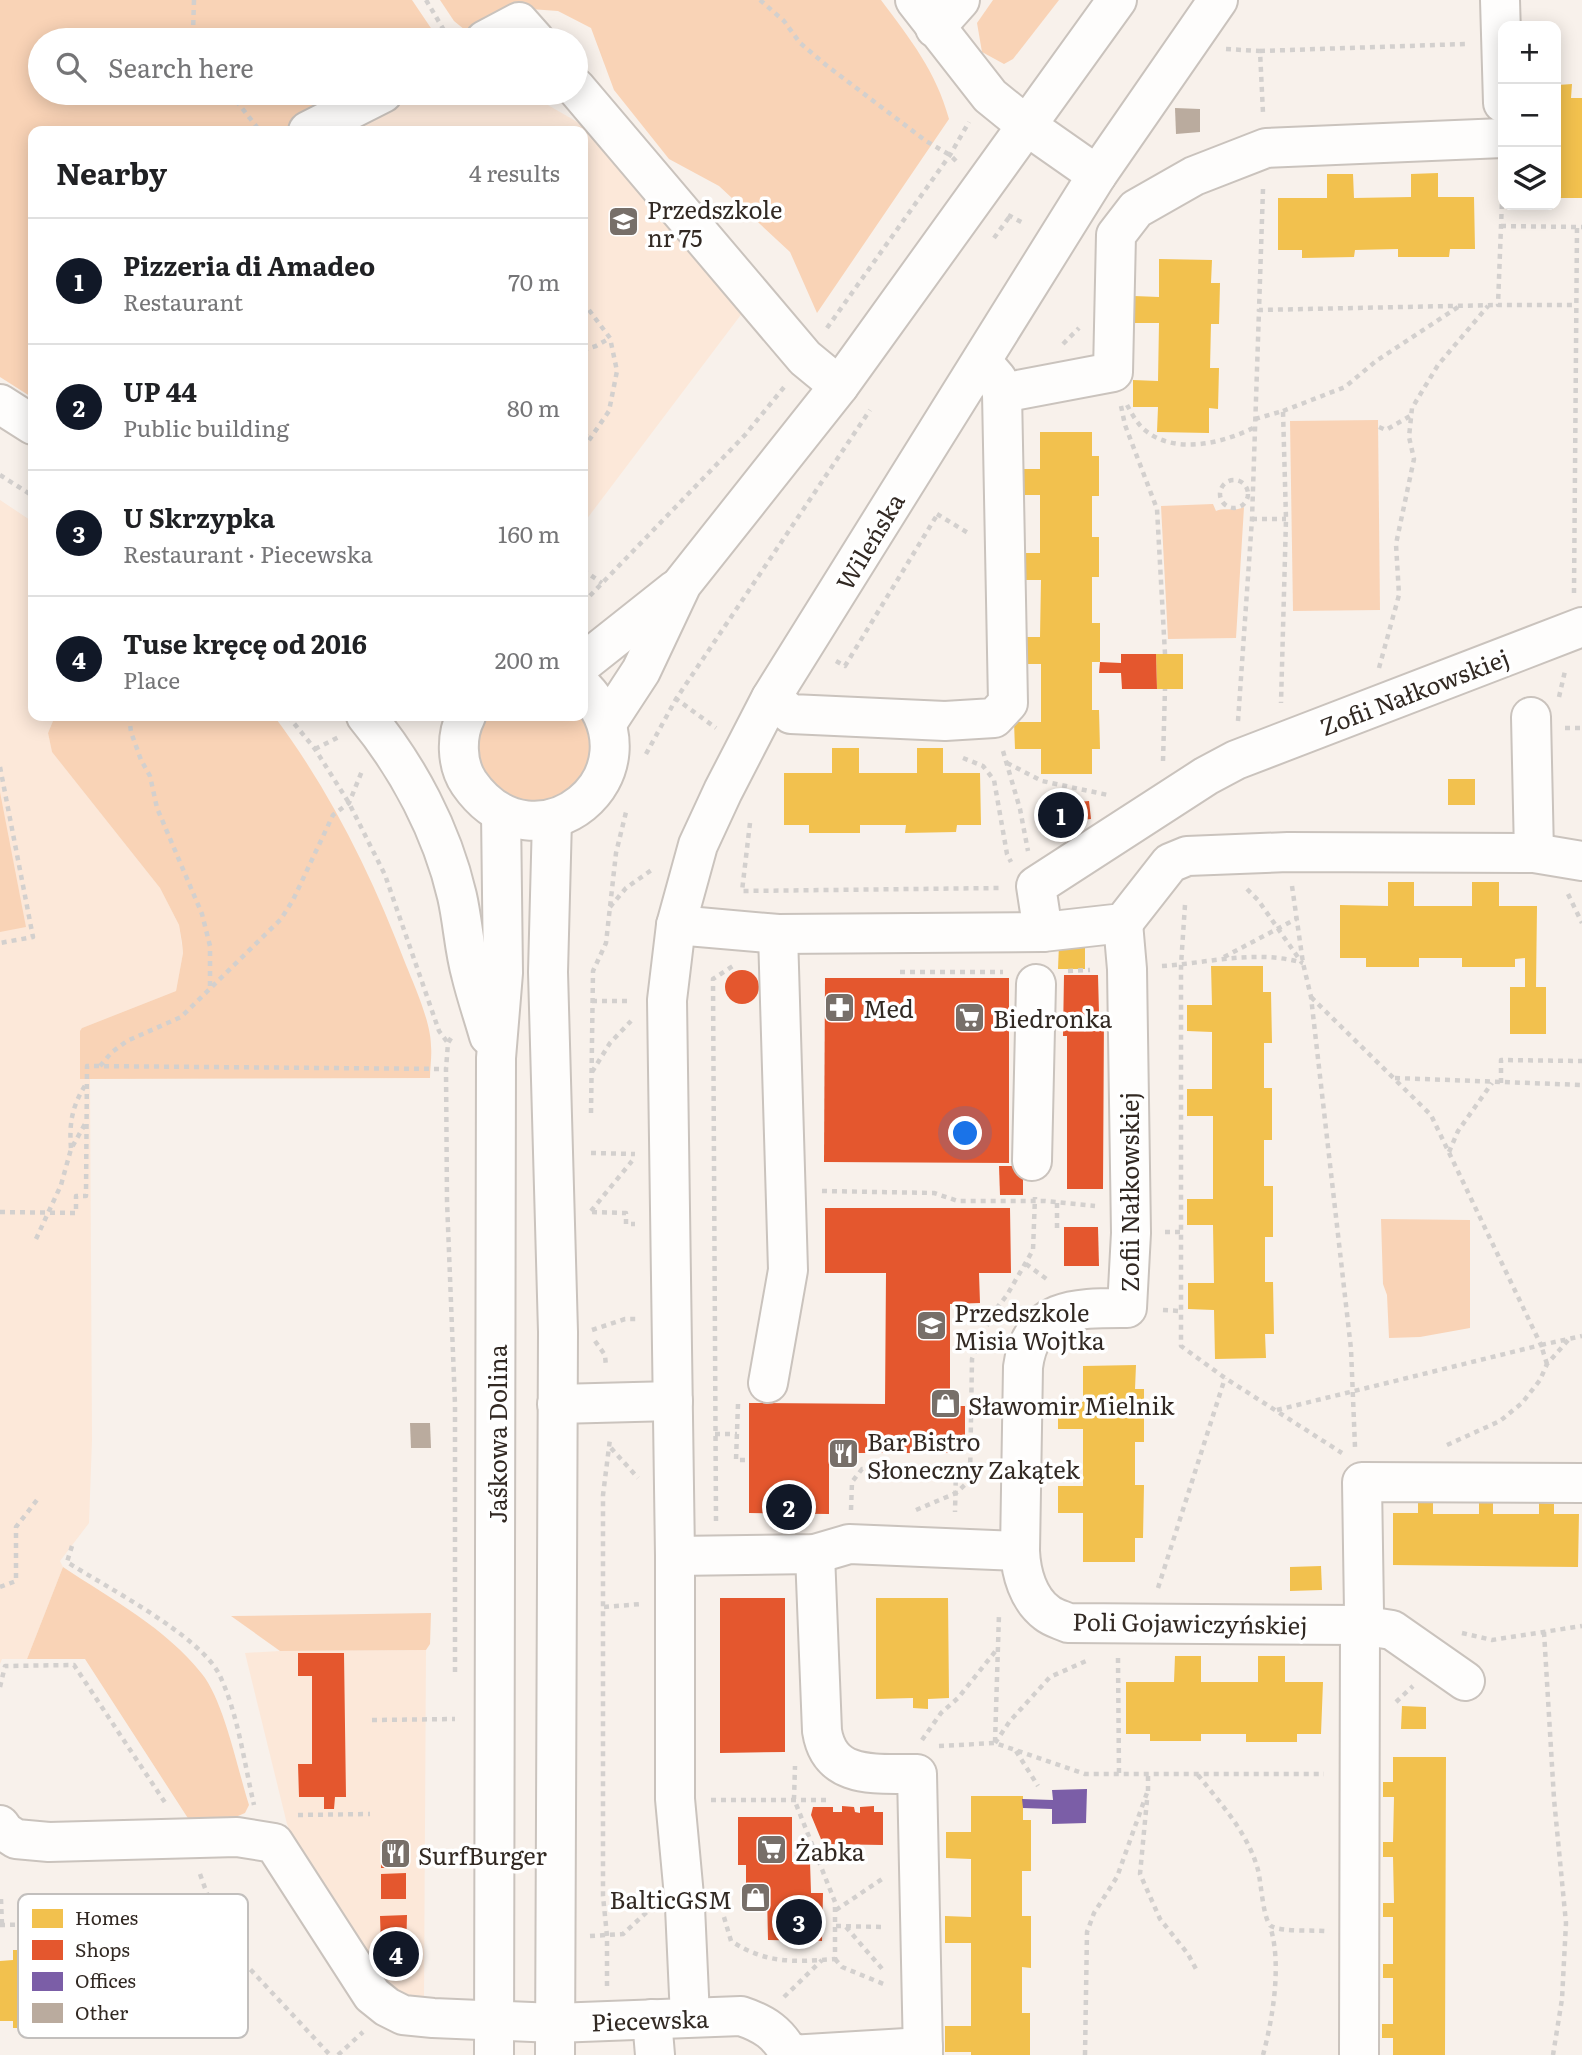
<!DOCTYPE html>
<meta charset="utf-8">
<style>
body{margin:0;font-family:Literata,serif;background:#f6f6f6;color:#202124}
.controls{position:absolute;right:21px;top:21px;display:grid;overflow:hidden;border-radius:14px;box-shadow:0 4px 18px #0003}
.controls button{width:63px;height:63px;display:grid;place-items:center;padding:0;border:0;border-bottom:2px solid #e0e0e0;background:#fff;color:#202124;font:35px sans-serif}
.you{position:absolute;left:966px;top:1134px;width:24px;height:24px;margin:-18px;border:5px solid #fff;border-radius:50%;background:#1a73e8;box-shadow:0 0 0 10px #1a73e833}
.badge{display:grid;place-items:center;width:46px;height:46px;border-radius:50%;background:#111827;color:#fff;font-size:23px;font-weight:700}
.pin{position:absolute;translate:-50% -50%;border:4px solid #fff;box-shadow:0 2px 7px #0006}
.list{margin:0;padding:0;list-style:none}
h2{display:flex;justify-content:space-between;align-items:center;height:91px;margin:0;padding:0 28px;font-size:30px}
h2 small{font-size:23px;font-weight:400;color:#757577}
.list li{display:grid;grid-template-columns:46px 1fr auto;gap:21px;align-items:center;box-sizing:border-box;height:126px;padding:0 28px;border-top:2px solid #e0e0e0}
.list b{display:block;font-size:26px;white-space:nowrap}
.list p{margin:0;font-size:23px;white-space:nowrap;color:#757577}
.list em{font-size:23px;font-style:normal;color:#757577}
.icon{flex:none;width:38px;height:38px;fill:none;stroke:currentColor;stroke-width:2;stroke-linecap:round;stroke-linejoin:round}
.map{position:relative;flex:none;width:1582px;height:2055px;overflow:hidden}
.search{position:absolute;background:#fff;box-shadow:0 4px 18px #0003;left:28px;top:28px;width:560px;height:77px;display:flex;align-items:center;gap:18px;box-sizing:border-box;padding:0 24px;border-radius:38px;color:#757577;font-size:26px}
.panel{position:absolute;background:#fff;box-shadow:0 4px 18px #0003;left:28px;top:126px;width:560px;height:595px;border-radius:14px}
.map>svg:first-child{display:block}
.built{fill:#fce8d9}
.green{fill:#f9d3b6}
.homes{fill:#f2c14e}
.shops{fill:#e4572e}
.offices{fill:#7b5ea7}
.building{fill:#baab9e}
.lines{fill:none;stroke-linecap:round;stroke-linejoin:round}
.minor-casing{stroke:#cac3bd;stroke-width:42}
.path{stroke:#d3d0ce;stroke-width:4.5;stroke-dasharray:5 5;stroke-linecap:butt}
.minor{stroke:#fefdfc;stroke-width:38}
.labels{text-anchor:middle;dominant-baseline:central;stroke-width:7;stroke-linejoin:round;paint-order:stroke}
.poi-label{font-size:24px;fill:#322923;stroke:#fff;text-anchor:start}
.street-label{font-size:24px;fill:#322923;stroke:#fff}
.key{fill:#fff;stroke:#c2bfbd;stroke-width:2}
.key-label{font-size:19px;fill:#322923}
</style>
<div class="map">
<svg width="1582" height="2055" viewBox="0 0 1582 2055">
<rect width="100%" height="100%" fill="#f8f1eb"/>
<g class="built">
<path d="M408 93H527L586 127 743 312 583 524V131H335Z"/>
<path d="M0 500 33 522V716H55L48 733 52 752 160 888 179 925 183 953 176 991 82 1028 80 1079H90L92 1440 89 1523 60 1561 63 1567 27 1659H2L0 1664Z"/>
<path d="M426 1650 424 1998H408L391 1990 307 1871 287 1824 245 1653 280 1651Z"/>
</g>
<g class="green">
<path d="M0 0H412L439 40H40V93H359L287 131H33V398L0 377Z"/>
<path d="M440 0H881C910 39 936 71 949 119L817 313 790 252 719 186 669 159 614 90 591 28 558 11 516 8 465 30 454 21Z"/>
<path d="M993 0H1059L1013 59 1004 64 982 52 977 23Z"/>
<path d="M1378 420 1380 610 1293 611 1290 421Z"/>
<path d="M1213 504 1216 511C1226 507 1234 512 1244 507L1236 638 1168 639 1161 506Z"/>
<path d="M55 716H274C331 792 372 876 406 965 415 987 431 1023 431 1046 432 1057 430 1067 430 1078L80 1079V1031L82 1028 176 991 183 953 182 943 179 925 160 888 52 752 48 733Z"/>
<path d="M486 716H581C586 726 590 735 590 747 591 788 541 814 508 795 503 792 497 790 494 786 490 783 488 777 485 772 474 754 476 734 486 716Z"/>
<path d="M0 792 26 927 0 932Z"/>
<path d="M1381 1219 1470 1220V1328L1420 1337 1389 1338 1387 1295 1383 1284Z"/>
<path d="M63 1567C111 1599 166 1628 202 1674 224 1701 238 1771 249 1805L245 1813 231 1819 193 1826 85 1659H27Z"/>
<path d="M431 1613 430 1644 426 1650 280 1651 231 1616Z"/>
</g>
<g class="homes">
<path d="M1572 84 1571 98H1582V198H1556V98H1558V85Z"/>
<path d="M1438 173V197H1474L1475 249H1450L1449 257H1398V249L1355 250 1354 257 1302 258V250H1278V198H1327V174H1353L1354 198 1411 197V174Z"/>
<path d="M1159 259 1212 260 1211 283H1220L1219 324H1211L1210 368H1219L1218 409 1209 408V433L1157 432 1158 407H1133V380L1158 381 1159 323H1133L1134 296 1159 297Z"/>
<path d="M1040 432H1092V456H1099V496H1092V537H1099V577H1092V623H1100V662H1092V710H1099L1100 749H1092V774H1041V749H1015L1014 722H1041V664H1014V637H1040L1041 580H1014V553H1040V495H1014V469H1040Z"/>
<path d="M1156 654H1183V689H1157Z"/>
<path d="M832 748H859V773H917V748H943V773H980L981 825H957L956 832 905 833 906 825H860V833H809V825H784V773H832Z"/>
<rect x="1448" y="779" width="27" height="26"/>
<path d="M1388 882H1414V906H1472V882H1499V906H1537L1536 987H1546V1034H1510V987H1525V958L1515 959V967H1462V958H1419V967H1366V958H1340V905L1388 906Z"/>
<path d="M1059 944 1085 945V969H1058Z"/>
<path d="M1211 966H1263V992H1271L1272 1043H1264V1088H1272V1140H1264V1186H1273V1237H1265V1282H1273L1274 1334H1265L1266 1358 1215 1359 1214 1310 1188 1309V1283H1214L1213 1225H1187V1199H1213V1116H1187V1089H1212V1032L1187 1031V1005H1212Z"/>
<path d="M1136 1365 1135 1389H1144V1442H1135V1485H1144L1143 1538H1135V1562H1083V1513H1058V1486H1083V1429H1058V1402H1083V1366Z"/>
<path d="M1418 1503H1433V1514H1479V1503H1493V1514H1539V1503L1554 1504V1514H1579L1578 1567 1393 1565V1513H1418Z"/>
<path d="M1321 1566 1322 1590 1290 1591V1567Z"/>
<path d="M876 1598H948L949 1698 928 1699V1709L913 1708V1698L876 1699Z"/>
<path d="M1175 1656H1201V1682H1258V1656H1285V1682H1323L1321 1734H1297V1742H1246V1734H1201V1741H1150V1734H1126V1682H1174Z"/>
<path d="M1402 1706 1426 1707V1729H1401Z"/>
<path d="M1393 1757H1446L1445 2055H1393V2038H1382V2024H1393V1978H1383V1964H1393V1917H1383V1903H1394L1393 1857H1383V1842H1393L1394 1797H1383V1782H1393Z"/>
<path d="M971 1796H1023V1820H1031V1871H1022V1916H1031V1968L1022 1967V2013H1030V2055H971V2052H945V2026H971V1943H945V1916L971 1917V1859L946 1858V1832H971Z"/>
<path d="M158 1948H173L172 1958H210L211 2019 41 2021V2028H13V2021H0V1961L13 1960V1950H27V1960L86 1959V1949H100L101 1960 158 1959Z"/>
</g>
<g class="shops">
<path d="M1121 654H1156L1157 689H1122L1121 673H1099L1100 662 1121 663Z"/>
<path d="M1089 801 1091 819 1082 820V827L1045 830 1043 805Z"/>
<circle cx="742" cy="987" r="17"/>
<path d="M1064 975H1098L1099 1013H1104L1103 1189H1067V1036H1063Z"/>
<path d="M825 978H1009V1163L824 1162Z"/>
<path d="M999 1166H1023V1195H1000Z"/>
<path d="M825 1208H1010L1011 1273H979L980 1303 950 1304V1406H965V1453H829V1514L749 1513V1403L885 1404 886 1273H825Z"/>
<path d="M1064 1227H1098L1099 1266H1064Z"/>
<path d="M720 1598H785V1752L720 1753Z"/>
<path d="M298 1653H344L346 1797H335L334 1809H324V1797H299L298 1764H312V1676H298Z"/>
<path d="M842 1806 854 1807 855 1812 860 1813V1807L874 1806V1812H883V1845L823 1844 811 1815 813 1807H833V1812H842Z"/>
<path d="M738 1817H792V1862H810L811 1893H823L822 1941 768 1940 767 1895H746V1865H738Z"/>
<path d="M382 1840H407L406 1868H381Z"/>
<path d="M406 1873V1899H381V1874Z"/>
<path d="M407 1915 406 1953 385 1954V1944H381L380 1916Z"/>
</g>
<path class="offices" d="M1087 1789 1086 1823 1052 1824V1809L1023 1808 1022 1799 1053 1800 1052 1790Z"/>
<g class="building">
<path d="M1175 108 1200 109V132L1176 134Z"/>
<path d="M410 1423H430L431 1448H411Z"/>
</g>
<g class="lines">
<defs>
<g id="minor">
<path d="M915 0 990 96 1027 126 1097 175"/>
<path d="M1500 0 1503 103"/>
<path d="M935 28 960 0"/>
<path d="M485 40 519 22 535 40"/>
<path d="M576 88 805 358 839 386"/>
<path d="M308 131 383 93"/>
<path d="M1002 393 1113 372 1116 235 1136 209 1194 176 1266 148 1503 138"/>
<path d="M0 404 33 425"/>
<path d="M583 663 675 590"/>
<path d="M771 698 791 714 945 721 994 718 1008 703 1002 393 997 379 991 372"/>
<path d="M366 716C408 767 442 831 457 896 463 922 464 949 471 974 476 995 483 1015 489 1036"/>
<path d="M466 716C456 735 456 764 469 783 535 878 666 774 583 687"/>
<path d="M1531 717 1534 853"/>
<path d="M607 723 641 671 682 584 839 386 1117 0"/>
<path d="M552 819 548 972 558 1332 555 2055"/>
<path d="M1123 923 1127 969 1131 1233 1127 1308C1078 1308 1031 1306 1023 1367L1020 1551C1021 1573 1028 1599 1047 1613 1053 1618 1062 1620 1068 1623L1360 1625 1392 1630 1465 1681"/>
<path d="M676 925 778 934 1043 932 1123 923 1170 863 1187 856 1288 852 1534 853 1582 861"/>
<path d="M1043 932 1036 886 1206 776 1236 760 1582 627"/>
<path d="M1032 1161 1036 984"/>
<path d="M768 1383 788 1270 778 934"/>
<path d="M557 1404 673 1401"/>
<path d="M815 1554 822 1731C830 1781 878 1773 917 1774L923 2055"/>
<path d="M675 1556 815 1554 849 1544 1020 1551"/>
<path d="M0 1825 5 1832 16 1839 49 1842 237 1837 274 1843 372 1995 387 2007 403 2015 433 2018 555 2023 741 2016C765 2024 778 2033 790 2055L923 2047"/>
<path d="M690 2017 685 1907 675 1799V1556L667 1000 676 925 698 845 723 791 771 698 1097 175 1218 0"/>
<path d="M652 2019 655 2055"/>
<path d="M494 2055 496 1058 503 973 501 813"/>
<path d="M1359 2055 1360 1625 1364 1612 1362 1482 1582 1483"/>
</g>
</defs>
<use href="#minor" class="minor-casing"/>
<g class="path">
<path d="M194 0 193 32 198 40"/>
<path d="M426 0 448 37"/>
<path d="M760 0 784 21 800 43 826 65 926 141 950 155 958 163"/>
<path d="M1226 49 1260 51 1263 113"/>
<path d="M1260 51 1465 44"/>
<path d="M230 93 260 131"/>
<path d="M1503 174 1498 305H1576"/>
<path d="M1263 189 1259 310 1498 305"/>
<path d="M1008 215 1025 224"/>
<path d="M1501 226 1577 227"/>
<path d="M994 238 1010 216"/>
<path d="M583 302 610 338 617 371 609 411 583 449"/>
<path d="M827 328 950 155 969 122"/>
<path d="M1063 344 1079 328"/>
<path d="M583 350 596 346 610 338"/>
<path d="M1127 405C1132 414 1138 425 1146 431 1176 455 1224 443 1255 427"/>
<path d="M1121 406 1125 425 1157 509 1165 654"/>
<path d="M1283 411 1345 387 1376 361 1458 307"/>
<path d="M1255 419 1283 411 1286 519 1281 703"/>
<path d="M1379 427 1386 430 1410 416"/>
<path d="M583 434 590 438"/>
<path d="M0 475 33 496"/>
<circle cx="1234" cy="494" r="14"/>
<path d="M937 514 968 533"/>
<path d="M1252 519H1286"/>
<path d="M583 570 602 583"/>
<path d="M1574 593 1577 227H1582"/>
<path d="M583 603 745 435 785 386"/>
<path d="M836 661 845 666 937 515"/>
<path d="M1379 668 1399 595 1396 544 1414 459 1409 437 1412 408 1438 365 1488 306"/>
<path d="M1559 697 1565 671"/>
<path d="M675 698 716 728"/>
<path d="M129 716 131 732 141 760 150 776 157 808 202 914 210 946V989"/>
<path d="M288 716 315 749 349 803 385 875 439 1031 448 1043"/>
<path d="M1238 721 1252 519 1259 310"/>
<path d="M1565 728H1582"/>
<path d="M315 749 339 737"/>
<path d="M1003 751 1020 809 1028 851"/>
<path d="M646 754 676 699 870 410"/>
<path d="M963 758 983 766 994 780 1007 854 1011 862"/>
<path d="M1163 761 1165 689"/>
<path d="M1007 763 1042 781 1108 795"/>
<path d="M0 767 33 937 0 943"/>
<path d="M750 823 742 891 1000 888"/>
<path d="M1292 886 1303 963 1311 997 1351 1349 1355 1447"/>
<path d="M1247 889 1258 900 1302 963"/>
<path d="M1568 894 1582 923"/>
<path d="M1185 905 1181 965V1346L1225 1378 1342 1453"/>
<path d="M610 907 626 888 653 869"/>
<path d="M1224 957 1296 919"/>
<path d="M1162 966C1209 963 1257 949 1303 963"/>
<path d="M1068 971 1090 970"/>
<path d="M900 972H1003"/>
<path d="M592 1001H632"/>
<path d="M451 1038 448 1043 446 1069 447 1201 455 1404V1676"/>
<path d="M100 1066 112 1052 127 1041 181 1017 281 919 293 900 333 815 349 803 362 771"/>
<path d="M592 1072 610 1043 631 1021"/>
<path d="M1395 1078 1582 1085"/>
<path d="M1501 1083V1060L1582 1061"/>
<path d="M591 1113 593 971 606 943 616 853 627 808"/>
<path d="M71 1148C69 1123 72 1106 86 1084"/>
<path d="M1449 1152 1458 1131 1492 1083"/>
<path d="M591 1153 635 1154"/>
<path d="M822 1191 934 1193 958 1201H1045L1095 1206"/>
<path d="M591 1211 632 1161"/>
<path d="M0 1212 76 1213V1196H86L87 1066 446 1069"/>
<path d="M592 1212 626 1213V1224H635"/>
<path d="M1057 1228V1201"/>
<path d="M1165 1232H1182"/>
<path d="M36 1239 61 1185 71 1149 85 1124"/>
<path d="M1026 1264 1048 1280"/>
<path d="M1163 1310 1180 1311"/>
<path d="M592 1330 625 1319H637"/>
<path d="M595 1341 605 1355 606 1367"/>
<path d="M1547 1364 1541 1345 1582 1336"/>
<path d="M738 1404 736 1460H747"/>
<path d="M1277 1410 1541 1345 1431 1115 1311 997"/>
<path d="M715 1434H737"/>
<path d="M1447 1445 1500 1421 1522 1403 1540 1380 1547 1364 1570 1338"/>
<path d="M611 1448 638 1478"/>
<path d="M851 1510 852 1482 862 1469H956L955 1512"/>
<path d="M916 1510 956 1493 970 1480 972 1359 992 1314 1007 1295 1033 1250 1035 1197"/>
<path d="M716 1521 713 979 733 966"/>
<path d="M72 1546 67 1562C106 1587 199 1635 219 1674 238 1713 244 1762 254 1805"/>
<path d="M0 1587 16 1581V1527L37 1500"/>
<path d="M1158 1588 1225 1378"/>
<path d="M604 1607 641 1604"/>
<path d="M1544 1632 1554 1799 1566 1923 1562 1999 1553 2055"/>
<path d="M1462 1633 1492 1640 1582 1626"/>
<path d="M1118 1658 1119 1774"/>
<path d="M0 1687 5 1666 74 1665 166 1804"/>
<path d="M1396 1702 1413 1686"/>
<path d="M372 1720 455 1719"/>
<path d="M922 1740 941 1713 958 1698 998 1648"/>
<path d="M995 1742 999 1614"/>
<path d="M995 1743 1010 1721 1050 1677 1086 1661"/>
<path d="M939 1746 995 1743 1085 1774H1324"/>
<path d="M1016 1751 1038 1786"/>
<path d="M1198 1775C1221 1804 1248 1833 1258 1870 1261 1881 1263 1920 1271 1926 1282 1932 1311 1930 1325 1931"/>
<path d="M1148 1791V1774"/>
<path d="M711 1800H828"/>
<path d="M1147 1800 1140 1874 1160 1919 1188 1954 1196 1969"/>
<path d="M298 1815 370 1814"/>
<path d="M200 1874 224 1941 330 2055"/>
<path d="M1 1899 2 1925"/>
<path d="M836 1910 885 1877"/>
<path d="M724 1917 731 1941C767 1964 793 1962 835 1959V1902L794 1799 795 1766"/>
<path d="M0 1925 215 1921"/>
<path d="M836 1926 884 1927"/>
<path d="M846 1927 884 1971"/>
<path d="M590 1936 623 1934 649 1910"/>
<path d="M835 1959 842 1967 886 1985"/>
<path d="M607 1986V1936L603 1896V1495L610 1439"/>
<path d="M784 1997 822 1960"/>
<path d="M338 2055 363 2032"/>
<path d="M1085 2055 1087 1932 1094 1913 1117 1877 1148 1790"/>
<path d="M1263 2055C1273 2018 1282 1963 1270 1926"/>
</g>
<use href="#minor" class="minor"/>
</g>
<defs>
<symbol id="school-square" viewBox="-11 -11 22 22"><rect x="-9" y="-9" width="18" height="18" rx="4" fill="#776f69" stroke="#fff"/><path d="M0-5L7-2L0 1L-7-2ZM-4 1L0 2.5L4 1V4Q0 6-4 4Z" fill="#fff"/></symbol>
<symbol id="pharmacy-square" viewBox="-11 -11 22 22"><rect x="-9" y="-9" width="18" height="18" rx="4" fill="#776f69" stroke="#fff"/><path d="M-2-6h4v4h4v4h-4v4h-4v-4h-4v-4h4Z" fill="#fff"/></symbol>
<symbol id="supermarket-square" viewBox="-11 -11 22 22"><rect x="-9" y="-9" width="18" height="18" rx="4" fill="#776f69" stroke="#fff"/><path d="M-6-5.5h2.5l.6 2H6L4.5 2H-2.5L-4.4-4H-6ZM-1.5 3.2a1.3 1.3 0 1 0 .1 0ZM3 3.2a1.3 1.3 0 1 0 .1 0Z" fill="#fff"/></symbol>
<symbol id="shop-square" viewBox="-11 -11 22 22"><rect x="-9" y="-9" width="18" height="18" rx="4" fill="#776f69" stroke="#fff"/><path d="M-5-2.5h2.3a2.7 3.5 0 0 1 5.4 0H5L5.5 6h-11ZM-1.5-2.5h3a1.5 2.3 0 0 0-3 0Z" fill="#fff"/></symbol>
<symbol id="restaurant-square" viewBox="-11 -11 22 22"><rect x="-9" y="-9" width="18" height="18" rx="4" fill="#776f69" stroke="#fff"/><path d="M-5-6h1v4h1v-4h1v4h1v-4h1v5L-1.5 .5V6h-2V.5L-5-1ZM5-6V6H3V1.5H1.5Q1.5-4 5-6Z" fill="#fff"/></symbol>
</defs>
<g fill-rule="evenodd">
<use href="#school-square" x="606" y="204" width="35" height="35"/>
<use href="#pharmacy-square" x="822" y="990" width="35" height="35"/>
<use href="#supermarket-square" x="952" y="1000" width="35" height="35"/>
<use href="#school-square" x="914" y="1308" width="35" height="35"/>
<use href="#shop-square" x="928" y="1386" width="35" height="35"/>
<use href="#restaurant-square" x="826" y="1436" width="35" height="35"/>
<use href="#supermarket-square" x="754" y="1832" width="35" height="35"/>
<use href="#restaurant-square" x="378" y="1836" width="35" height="35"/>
<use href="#shop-square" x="738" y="1880" width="35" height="35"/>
</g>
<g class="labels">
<g class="poi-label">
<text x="647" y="208">Przedszkole<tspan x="647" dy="28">nr 75</tspan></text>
<text x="863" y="1007">Med</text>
<text x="993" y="1017">Biedronka</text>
<text x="954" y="1311">Przedszkole<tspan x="954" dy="28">Misia Wojtka</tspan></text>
<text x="968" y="1404">Sławomir Mielnik</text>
<text x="867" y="1440">Bar Bistro<tspan x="867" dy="28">Słoneczny Zakątek</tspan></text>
<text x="795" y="1850">Żabka</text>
<text x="418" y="1854">SurfBurger</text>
<text x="732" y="1898" text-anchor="end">BalticGSM</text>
</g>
<g class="street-label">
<text transform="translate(869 541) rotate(-59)">Wileńska</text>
<text transform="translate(1414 691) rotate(-21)">Zofii Nałkowskiej</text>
<text transform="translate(1128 1192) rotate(-90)">Zofii Nałkowskiej</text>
<text transform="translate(496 1434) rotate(-90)">Jaśkowa Dolina</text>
<text transform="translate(1190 1622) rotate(1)">Poli Gojawiczyńskiej</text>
<text transform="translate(650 2019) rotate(-2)">Piecewska</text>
</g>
</g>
<rect x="18" y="1894" width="230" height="144" rx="10" class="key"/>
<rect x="32" y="1909" width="31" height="19" fill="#f2c14e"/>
<rect x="32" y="1940" width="31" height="20" fill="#e4572e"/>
<rect x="32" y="1972" width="31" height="19" fill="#7b5ea7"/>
<rect x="32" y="2003" width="31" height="20" fill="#baab9e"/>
<g class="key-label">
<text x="75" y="1925">Homes</text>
<text x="75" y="1957">Shops</text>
<text x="75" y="1988">Offices</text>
<text x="75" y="2020">Other</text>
</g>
</svg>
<div class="controls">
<button>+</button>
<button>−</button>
<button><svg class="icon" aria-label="layers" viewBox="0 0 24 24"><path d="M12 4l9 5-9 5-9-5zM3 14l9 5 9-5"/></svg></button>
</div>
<div class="you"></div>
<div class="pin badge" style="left:1061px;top:815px">1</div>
<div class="pin badge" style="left:789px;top:1507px">2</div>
<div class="pin badge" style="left:799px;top:1922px">3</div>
<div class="pin badge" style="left:396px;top:1954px">4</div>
<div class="search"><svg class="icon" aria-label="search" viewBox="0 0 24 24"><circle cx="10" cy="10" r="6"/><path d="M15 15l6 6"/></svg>Search here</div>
<section class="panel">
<h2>Nearby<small>4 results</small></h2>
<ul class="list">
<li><span class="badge">1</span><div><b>Pizzeria di Amadeo</b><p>Restaurant</p></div><em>70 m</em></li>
<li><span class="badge">2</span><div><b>UP 44</b><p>Public building</p></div><em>80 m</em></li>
<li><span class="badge">3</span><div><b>U Skrzypka</b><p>Restaurant · Piecewska</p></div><em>160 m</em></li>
<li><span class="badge">4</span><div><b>Tuse kręcę od 2016</b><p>Place</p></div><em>200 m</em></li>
</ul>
</section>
</div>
